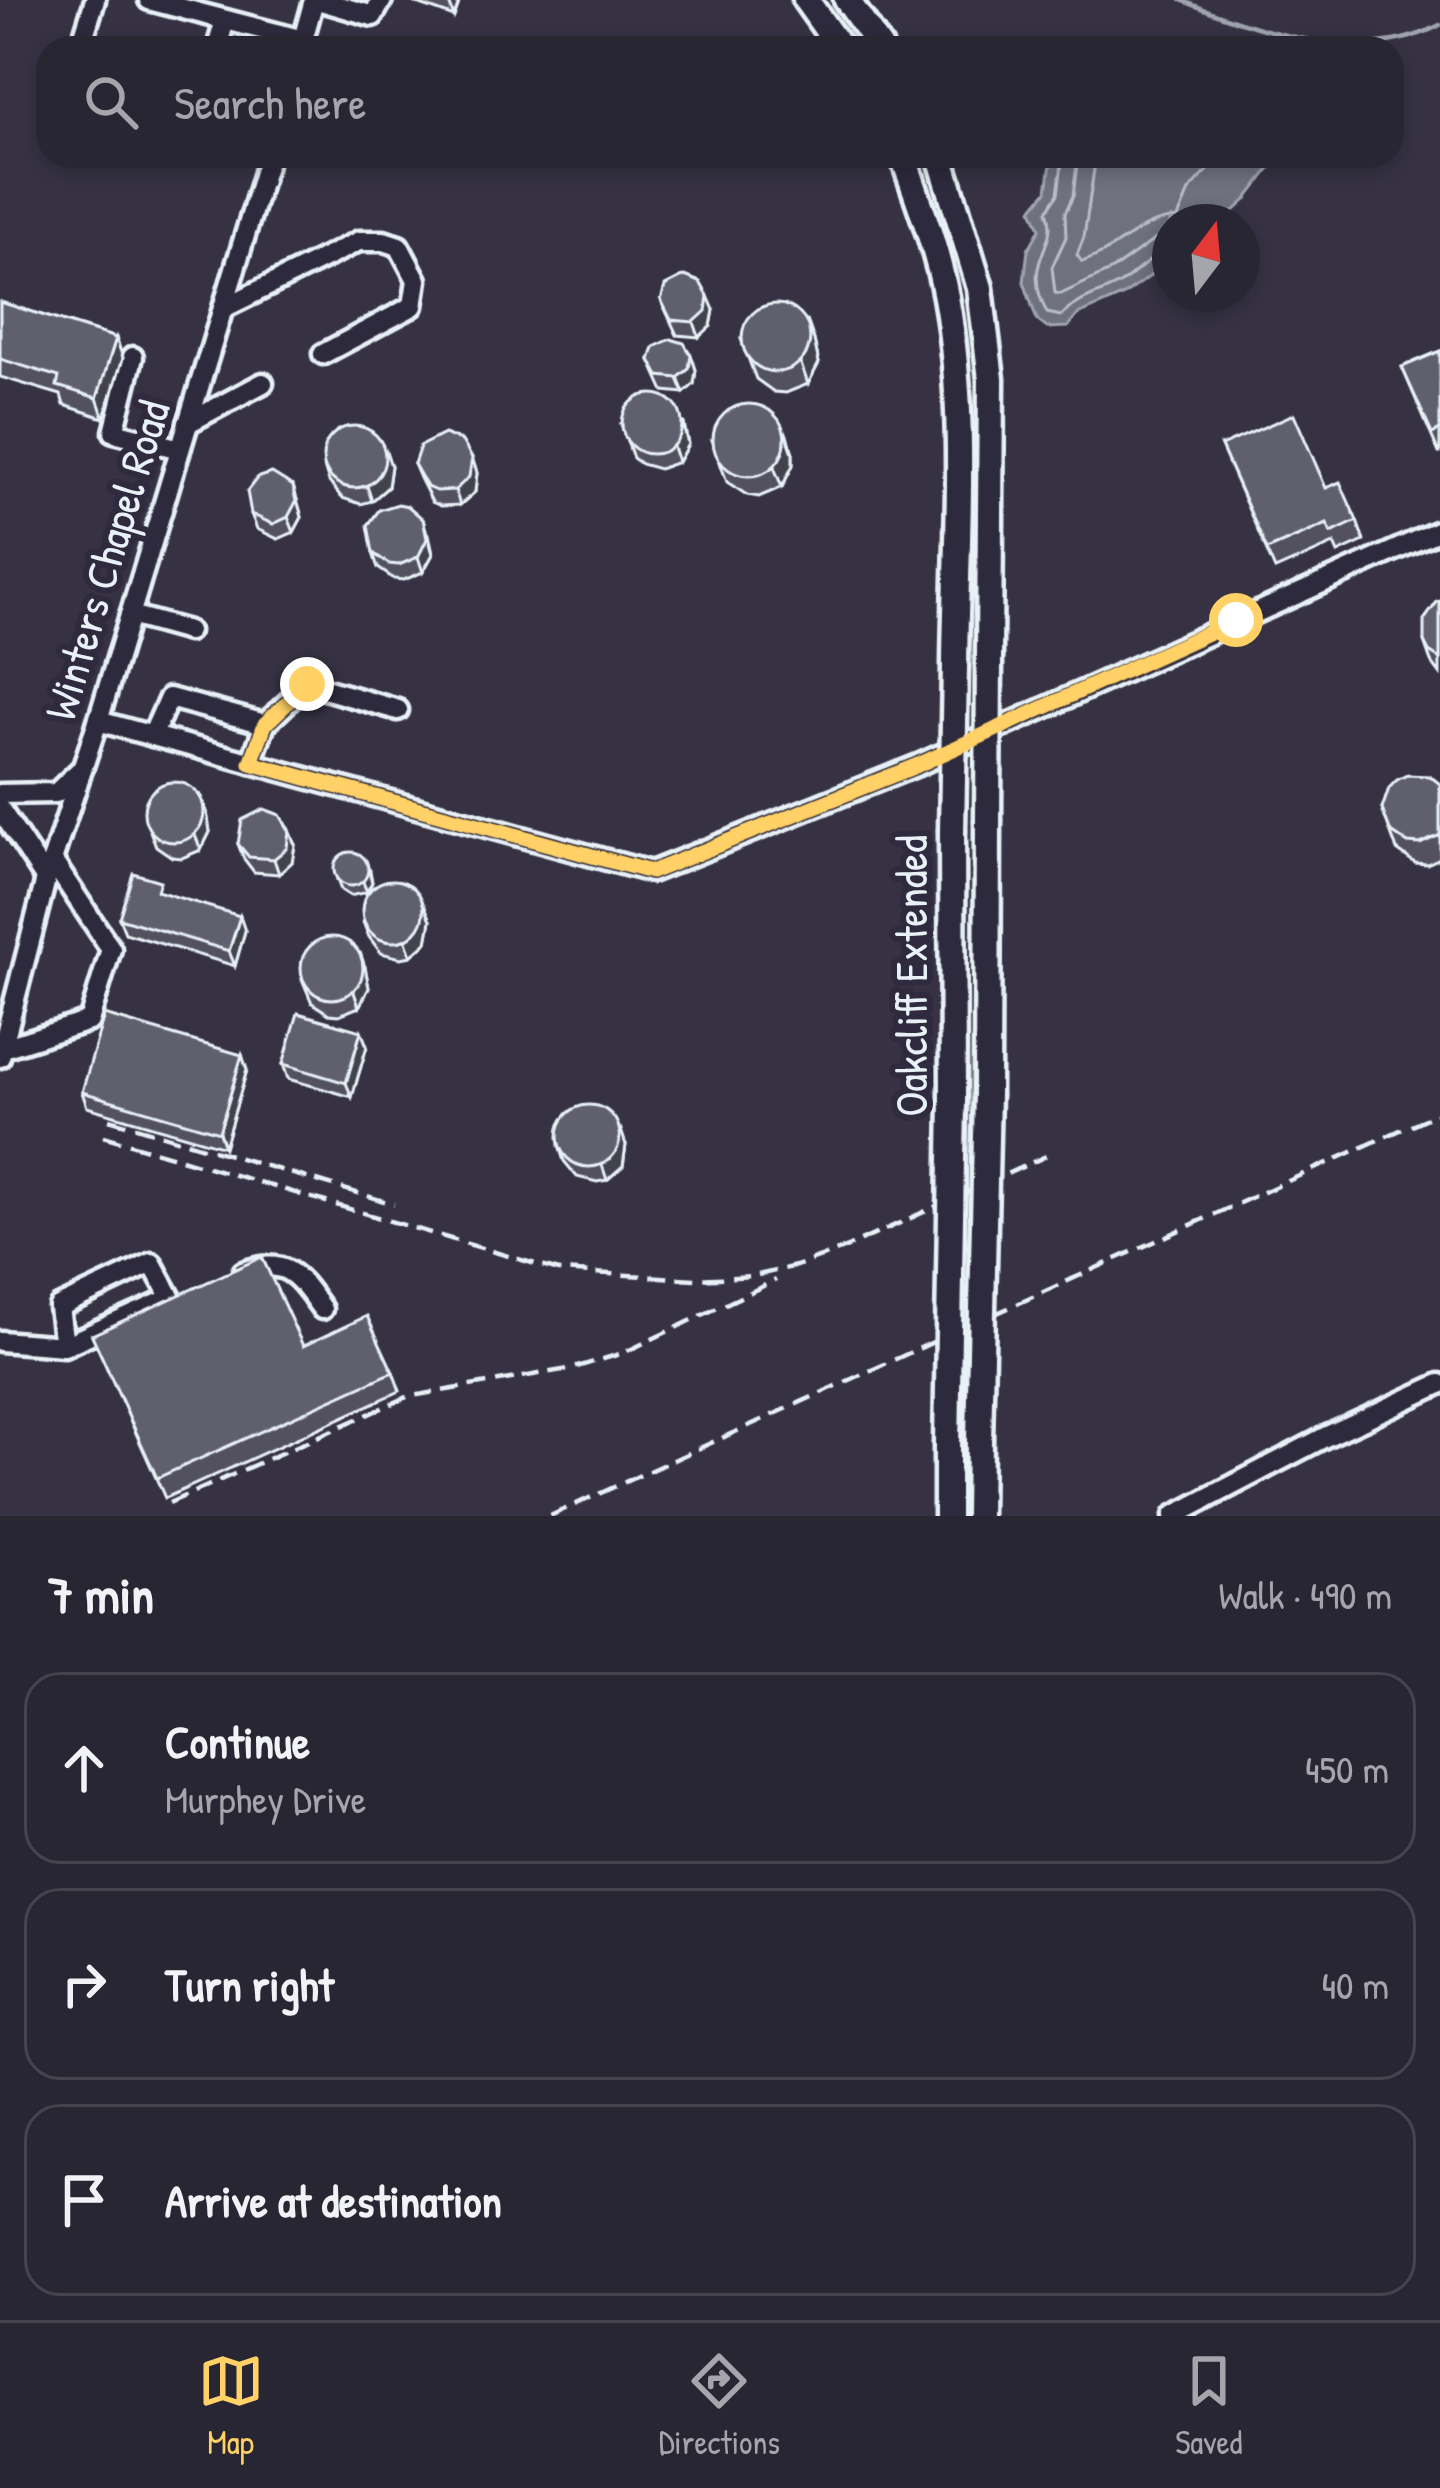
<!DOCTYPE html>
<meta charset="utf-8">
<style>
body{margin:0;font-family:"Patrick Hand",sans-serif;background:#302e3b;color:#f1f3f6}
.compass{position:absolute;left:1152px;top:204px;width:108px;height:108px;border-radius:50%;background:#282633;box-shadow:0 6px 18px #0003;rotate:16deg}
.stop{position:absolute;width:36px;height:36px;margin:-27px;border:9px solid #ffd166;border-radius:50%;background:#fff}
.stop.end{background:#ffd166;border-color:#fff;box-shadow:0 3px 12px #0008}
.list{margin:0;padding:0;list-style:none}
h2{display:flex;justify-content:space-between;align-items:center;height:156px;margin:0;padding:0 48px;font-size:51px}
h2 small{font-size:39px;font-weight:400;color:#a5a5ac}
.list li{display:grid;grid-template-columns:78px 1fr auto;gap:36px;align-items:center;box-sizing:border-box;height:192px;margin:0 24px 24px;padding:0 24px;border:3px solid #44434e;border-radius:36px}
.list b{display:block;font-size:45px;white-space:nowrap}
.list p{margin:0;font-size:39px;white-space:nowrap;color:#a5a5ac}
.list em{font-size:39px;font-style:normal;color:#a5a5ac}
.icon{flex:none;width:66px;height:66px;fill:none;stroke:currentColor;stroke-width:2;stroke-linecap:round;stroke-linejoin:round}
.map{position:relative;flex:none;width:1440px;height:1516px;overflow:hidden}
.search{position:absolute;background:#282633;box-shadow:0 6px 18px #0003;left:36px;right:36px;top:36px;height:132px;display:flex;align-items:center;gap:30px;box-sizing:border-box;padding:0 42px;border-radius:36px;color:#a5a5ac;font-size:45px}
.sheet{height:804px;background:#282633}
nav{display:flex;justify-content:space-around;align-items:center;box-sizing:border-box;height:168px;border-top:3px solid #44434e;background:#282633;font-size:33px;color:#a5a5ac}
nav a{display:grid;justify-items:center;gap:6px}
nav .on{color:#ffd166}
.map>svg:first-child{display:block}
.water{fill:#70717f;stroke:#a0a4af;stroke-width:3}
.lines{fill:none;stroke-linecap:round;stroke-linejoin:round}
.shore{stroke:#b8bec8;stroke-width:3}
.stream{stroke:#a0a4af;stroke-width:4.5}
.minor-casing{stroke:#e8f1f8;stroke-width:27}
.major-casing{stroke:#e8f1f8;stroke-width:33}
.minor{stroke:#2f2a3d;stroke-width:18}
.major{stroke:#2f2a3d;stroke-width:24}
.rail{stroke:#e8f1f8;stroke-width:4.5;stroke-dasharray:18 9;stroke-linecap:butt}
.major-bridge-casing{stroke:#e8f1f8;stroke-width:33;stroke-linecap:butt}
.major-bridge{stroke:#2f2a3d;stroke-width:24}
.wall{fill:#53515f;stroke:#e8f1f8;stroke-width:3}
.shaded-wall{fill:#43424d;stroke:#e8f1f8;stroke-width:3}
.building{fill:#605e6e;stroke:#e8f1f8;stroke-width:3}
.route{stroke:#ffd166;stroke-width:15}
.labels{text-anchor:middle;dominant-baseline:central;stroke-width:12;stroke-linejoin:round;paint-order:stroke}
.street-label{font-size:45px;fill:#e8f1f8;stroke:#2f2a3d}
</style>
<div class="map">
<svg width="1440" height="1516" viewBox="0 0 1440 1516">
<rect width="100%" height="100%" fill="#363244"/>
<filter id="ink" filterUnits="userSpaceOnUse"><feTurbulence type="fractalNoise" baseFrequency=".00833" numOctaves="2"/><feDisplacementMap in="SourceGraphic" scale="24" xChannelSelector="R" yChannelSelector="G"/><feConvolveMatrix kernelMatrix="1 2 1 2 8 2 1 2 1" color-interpolation-filters="sRGB"/></filter>
<g filter="url(#ink)">
<path class="water" d="M1052 156H1280L1246 200 1222 222H1170V262L1124 295 1078 315 1068 327 1047 328 1037 320 1024 282 1028 250 1040 229 1032 209 1047 191Z"/>
<g class="lines">
<g class="shore">
<path d="M1063 156 1058 194 1047 211C1061 248 1019 258 1047 313L1061 316C1079 298 1100 295 1121 283 1137 273 1151 254 1170 252"/>
<path d="M1078 156 1073 196 1065 213 1066 237 1052 267 1055 293 1061 294 1112 270 1154 240 1170 237"/>
<path d="M1096 156 1084 237 1077 255 1082 262C1120 250 1136 221 1178 218L1189 191 1221 156"/>
</g>
<path class="stream" d="M1181 0C1257 31 1362 67 1440 25"/>
<defs>
<g id="minor">
<path d="M149 0 303 40"/>
<path d="M318 0 373 16 382 0"/>
<path d="M301 47 314 0"/>
<path d="M80 48 95 0"/>
<path d="M217 48 225 20"/>
<path d="M224 308 359 241H384L399 246 417 280 413 306 323 354"/>
<path d="M133 357 114 432 180 449"/>
<path d="M188 423 263 383"/>
<path d="M130 615 188 631"/>
<path d="M98 721 651 872 918 765 1440 530"/>
<path d="M152 736 169 698 265 724"/>
<path d="M251 763 265 724 307 684 398 710"/>
<path d="M0 794 56 793 79 771"/>
<path d="M0 809 46 879"/>
<path d="M0 1049 89 1021 111 949 52 860"/>
<path d="M0 1057 46 879 98 721 269 156"/>
<path d="M243 1272C287 1256 298 1276 322 1309"/>
<path d="M0 1341 64 1346 171 1298 152 1263 59 1307 64 1346"/>
<path d="M1174 1516 1325 1437 1440 1384"/>
</g>
<g id="major">
<path d="M806 0 840 48"/>
<path d="M847 0 880 48"/>
<path d="M903 156C919 202 937 249 946 297 968 418 956 545 955 666"/>
<path d="M940 156 980 288 991 379 989 656"/>
<path d="M952 832 953 1101"/>
<path d="M987 1093 988 822"/>
<path d="M947 1516V1446"/>
<path d="M978 1516 979 1441"/>
</g>
</defs>
<use href="#minor" class="minor-casing"/>
<use href="#major" class="major-casing"/>
<use href="#minor" class="minor"/>
<use href="#major" class="major"/>
<g class="rail">
<path d="M109 1119 394 1204"/>
<path d="M103 1136 559 1271 696 1279 754 1276 796 1266 841 1250 1046 1156"/>
<path d="M169 1503 407 1397 574 1368 623 1353 776 1280"/>
<path d="M550 1516 1440 1112"/>
</g>
<defs>
<g id="major-bridge">
<path d="M988 822 989 656"/>
<path d="M952 832 955 666"/>
<path d="M979 1441 987 1093"/>
<path d="M947 1446 953 1101"/>
</g>
</defs>
<use href="#major-bridge" class="major-bridge-casing"/>
<use href="#major-bridge" class="major-bridge"/>
</g>
<g class="wall">
<path d="M414 0H460L454 17 415 3Z"/>
<path d="M661 300 714 310 711 326 699 337 677 335Z"/>
<path d="M0 302 116 338 123 358 104 418 64 405 61 395 0 377Z"/>
<path d="M741 339 814 340 819 363 808 384 786 393 774 392 756 379Z"/>
<path d="M1440 351V453H1439L1402 367Z"/>
<path d="M691 355 696 370 694 384 684 393 664 391 650 360Z"/>
<path d="M684 423 688 444 678 462 659 469 641 464 633 458 621 424Z"/>
<path d="M786 433 793 453V465L782 487 759 497 747 495 727 482 712 440Z"/>
<path d="M1221 446 1326 488 1357 521 1364 541 1338 553 1334 544 1275 570Z"/>
<path d="M472 458 477 473 475 492 460 505 441 506 432 502 420 478 414 464Z"/>
<path d="M391 466 388 487 372 501 361 504 342 498 329 482 324 467Z"/>
<path d="M293 486 302 517 294 532 278 539 257 529 251 514Z"/>
<path d="M429 534 433 554 423 572 404 580 394 579 378 568 373 553Z"/>
<path d="M1440 601V674L1431 662 1424 642Z"/>
<path d="M1440 784V858L1427 864 1415 863 1397 850 1382 809Z"/>
<path d="M201 797 207 812 210 832 201 850 182 858 172 857 156 846 150 831Z"/>
<path d="M238 844 295 845 292 862 279 874 254 872 244 859Z"/>
<path d="M370 870 372 882 367 892 350 896 341 890 337 880Z"/>
<path d="M119 918 245 931 235 966 125 933Z"/>
<path d="M431 920 427 942 411 956 401 958 381 953 369 937 363 922Z"/>
<path d="M365 967 369 988 359 1007 339 1015 329 1014 312 1003 302 979Z"/>
<path d="M361 1031 367 1046 352 1097 288 1079 283 1064Z"/>
<path d="M242 1055 247 1070 224 1147 87 1107 82 1092Z"/>
<path d="M626 1145 623 1166 607 1180 597 1182 577 1177 564 1161 559 1146Z"/>
<path d="M92 1335 303 1346 393 1372 400 1391 165 1498Z"/>
</g>
<g class="shaded-wall">
<path d="M448 0H460L454 17Z"/>
<path d="M708 296 714 310 711 326 699 337 694 322Z"/>
<path d="M807 320 814 340 819 363 808 384 801 364Z"/>
<path d="M116 338 123 358 104 418 97 398Z"/>
<path d="M691 355 696 370 694 384 684 393 678 378Z"/>
<path d="M678 408 688 444 678 462 673 447Z"/>
<path d="M786 433 793 453V465L782 487 774 467Z"/>
<path d="M386 451 391 466 388 487 372 501 367 486Z"/>
<path d="M472 458 477 473 475 492 460 505 455 490Z"/>
<path d="M293 486 302 517 294 532 288 517Z"/>
<path d="M423 519 433 554 423 572 418 557Z"/>
<path d="M201 797 207 812 210 832 201 850 195 835Z"/>
<path d="M289 830 295 845 292 862 279 874 274 859Z"/>
<path d="M366 860 372 882 367 892 363 882Z"/>
<path d="M425 906 431 920 427 942 411 956 406 941Z"/>
<path d="M240 916 245 931 235 966 229 951Z"/>
<path d="M360 952 365 967 369 988 359 1007 354 992Z"/>
<path d="M361 1031 367 1046 352 1097 346 1083Z"/>
<path d="M242 1055 247 1070 224 1147 219 1132Z"/>
<path d="M621 1130 626 1145 623 1166 607 1180 602 1165Z"/>
</g>
<g class="building">
<path d="M685 276 700 282 708 296 706 311 694 322 671 320 661 300 665 286Z"/>
<path d="M0 302 116 338 97 398 57 386 59 377 0 359Z"/>
<circle cx="776" cy="338" r="34"/>
<path d="M671 339 684 343 691 355 689 369 678 378 659 376 650 360 654 347Z"/>
<path d="M1440 351V430L1432 434 1402 367Z"/>
<circle cx="652" cy="424" r="30"/>
<circle cx="749" cy="440" r="36"/>
<path d="M1294 414 1326 488 1340 482 1357 521 1331 533 1327 524 1267 550 1221 446Z"/>
<circle cx="354" cy="457" r="31"/>
<path d="M444 434 462 441 472 458 469 477 455 490 436 491 427 487 414 464 420 446Z"/>
<path d="M272 473 293 486 296 502 288 517 273 524 251 514 247 491 257 478Z"/>
<path d="M398 504 408 506 423 519 427 539 418 557 399 565 389 564 373 553 368 525 379 510Z"/>
<path d="M1440 601V659L1429 652 1424 642V620L1437 602Z"/>
<path d="M1407 775 1430 776 1440 784V835L1420 844 1408 843 1390 831 1382 809 1389 788 1397 780Z"/>
<circle cx="174" cy="812" r="30"/>
<path d="M264 809 280 815 289 830 287 848 274 859 249 857 238 844 242 820Z"/>
<circle cx="351" cy="869" r="17"/>
<path d="M133 873 160 881 157 891 240 916 229 951 119 918Z"/>
<circle cx="393" cy="911" r="31"/>
<circle cx="332" cy="968" r="31"/>
<path d="M298 1013 361 1031 346 1083 283 1064Z"/>
<path d="M104 1015 242 1055 219 1132 82 1092Z"/>
<circle cx="589" cy="1136" r="31"/>
<path d="M262 1257 303 1346 367 1316 393 1372 157 1478 92 1335Z"/>
</g>
</g>
<g class="lines" filter="url(#ink)">
<path class="route" d="M307 684 265 724 251 763 651 872 918 765 1236 620"/>
</g>
<g class="labels">
<g class="street-label">
<text transform="translate(106 560) rotate(-73)">Winters Chapel Road</text>
<text transform="translate(910 976) rotate(-90)">Oakcliff Extended</text>
</g>
</g>
</svg>
<svg class="compass" viewBox="-18 -18 36 36"><path d="M0-13l5 13h-10z" fill="#e53935"/><path d="M0 13l5-13h-10z" fill="#a5a5ac"/></svg>
<div class="stop" style="left:1236px;top:620px"></div>
<div class="stop end" style="left:307px;top:684px"></div>
<div class="search"><svg class="icon" aria-label="search" viewBox="0 0 24 24"><circle cx="10" cy="10" r="6"/><path d="M15 15l6 6"/></svg>Search here</div>
</div>
<section class="sheet">
<h2>7 min<small>Walk · 490 m</small></h2>
<ul class="list">
<li><svg class="icon" aria-label="ahead" viewBox="0 0 24 24"><path d="M12 20V5M6 11l6-6 6 6"/></svg><div><b>Continue</b><p>Murphey Drive</p></div><em>450 m</em></li>
<li><svg class="icon" aria-label="right" viewBox="0 0 24 24"><path d="M7 20v-9h11M14 6l5 5-5 5"/></svg><div><b>Turn right</b></div><em>40 m</em></li>
<li><svg class="icon" aria-label="arrive" viewBox="0 0 24 24"><path d="M6 21V4h12l-3 4 3 4H6"/></svg><div><b>Arrive at destination</b></div></li>
</ul>
</section>
<nav>
<a class="on"><svg class="icon" aria-label="map" viewBox="0 0 24 24"><path d="M3 6l6-2 6 2 6-2v14l-6 2-6-2-6 2zM9 4v14M15 6v14"/></svg>Map</a>
<a><svg class="icon" aria-label="directions" viewBox="0 0 24 24"><path d="M12 3l9 9-9 9-9-9zM9 14v-3h6M13 9l2 2-2 2"/></svg>Directions</a>
<a><svg class="icon" aria-label="saved" viewBox="0 0 24 24"><path d="M7 4h10v16l-5-4-5 4z"/></svg>Saved</a>
</nav>
